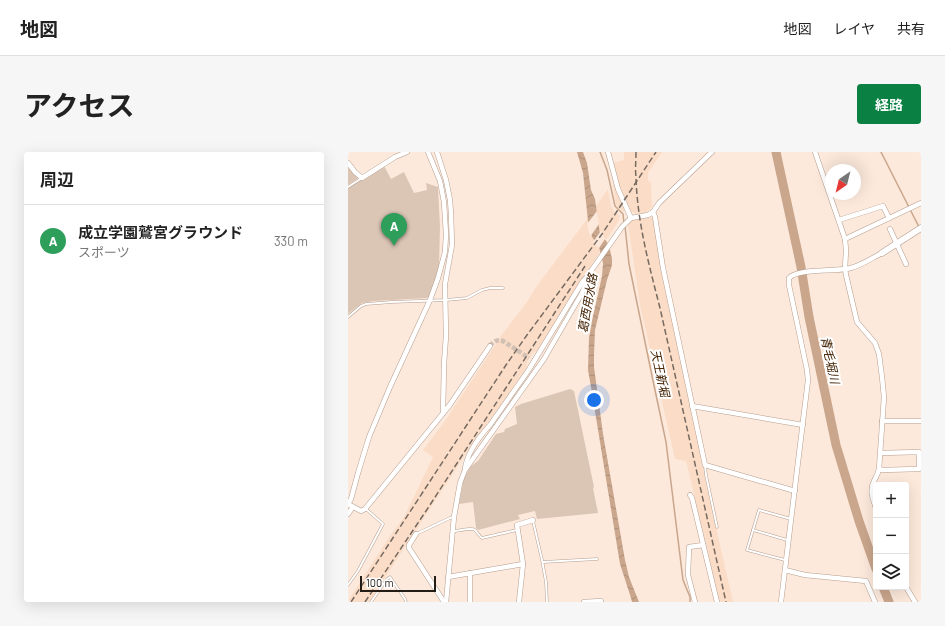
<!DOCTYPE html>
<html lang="ja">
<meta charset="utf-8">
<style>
body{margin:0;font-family:Barlow,"Noto Sans JP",sans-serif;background:#f6f6f6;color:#222}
.controls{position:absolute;right:12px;bottom:12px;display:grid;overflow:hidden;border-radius:4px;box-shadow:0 4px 16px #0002}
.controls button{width:36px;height:36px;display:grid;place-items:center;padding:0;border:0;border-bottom:1px solid #e0e0e0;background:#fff;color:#222;font:20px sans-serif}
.compass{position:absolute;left:477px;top:12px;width:36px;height:36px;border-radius:50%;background:#fff;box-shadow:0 4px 16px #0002;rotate:215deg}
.scale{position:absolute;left:12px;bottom:10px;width:76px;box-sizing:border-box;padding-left:4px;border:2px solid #241c16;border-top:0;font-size:11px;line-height:14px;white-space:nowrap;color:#241c16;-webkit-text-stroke:3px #fff;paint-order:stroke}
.you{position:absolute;left:246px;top:248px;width:14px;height:14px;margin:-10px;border:3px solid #fff;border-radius:50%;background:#1a73e8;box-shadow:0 0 0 6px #1a73e833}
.badge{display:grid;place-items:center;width:26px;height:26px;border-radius:50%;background:#0b8043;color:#fff;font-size:13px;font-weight:700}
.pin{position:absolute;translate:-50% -33px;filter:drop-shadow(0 1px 2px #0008)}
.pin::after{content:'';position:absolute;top:21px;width:14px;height:12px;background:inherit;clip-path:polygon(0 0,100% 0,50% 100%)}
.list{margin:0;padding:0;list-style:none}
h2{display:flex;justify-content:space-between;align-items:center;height:52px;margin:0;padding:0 16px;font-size:17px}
h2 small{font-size:13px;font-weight:400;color:#767676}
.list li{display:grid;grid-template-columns:26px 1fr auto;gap:12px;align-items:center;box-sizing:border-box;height:72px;padding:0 16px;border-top:1px solid #e0e0e0}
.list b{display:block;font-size:15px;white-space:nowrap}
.list p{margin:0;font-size:13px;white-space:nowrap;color:#767676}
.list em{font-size:13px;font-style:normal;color:#767676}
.icon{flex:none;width:22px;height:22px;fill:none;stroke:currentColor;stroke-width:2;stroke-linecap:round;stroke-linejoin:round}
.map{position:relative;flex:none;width:573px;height:450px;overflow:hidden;border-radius:4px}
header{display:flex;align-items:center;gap:24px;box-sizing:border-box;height:56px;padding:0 20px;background:#fff;border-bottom:1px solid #e0e0e0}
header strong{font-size:19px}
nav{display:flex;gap:22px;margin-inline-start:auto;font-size:14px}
.intro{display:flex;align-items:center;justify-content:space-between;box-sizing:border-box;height:96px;padding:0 24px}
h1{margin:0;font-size:28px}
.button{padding:10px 18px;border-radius:4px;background:#0b8043;color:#fff;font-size:14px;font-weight:700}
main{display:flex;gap:24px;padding:0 24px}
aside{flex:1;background:#fff;border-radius:4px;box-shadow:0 4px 16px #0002}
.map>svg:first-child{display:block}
.built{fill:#fbddc7}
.pitch{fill:#dbc5b5}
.water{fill:url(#water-waves)}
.pier{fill:#fce9dc}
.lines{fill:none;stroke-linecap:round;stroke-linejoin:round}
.stream{stroke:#c9a68c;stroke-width:1.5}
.river{stroke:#c9a68c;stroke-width:9}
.street-tunnel{stroke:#d1c0b4;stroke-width:4.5;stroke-dasharray:4.5 2;stroke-linecap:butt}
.lane-casing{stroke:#b49e8f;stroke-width:3}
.street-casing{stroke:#b49e8f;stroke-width:5.5}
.secondary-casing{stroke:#b49e8f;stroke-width:7}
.lane{stroke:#fff;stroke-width:2}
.street{stroke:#fff;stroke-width:4.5}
.secondary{stroke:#fff;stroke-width:6}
.rail{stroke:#766a61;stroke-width:1.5;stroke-dasharray:6 3;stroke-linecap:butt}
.labels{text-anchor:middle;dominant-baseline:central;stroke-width:4;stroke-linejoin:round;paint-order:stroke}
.water-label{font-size:12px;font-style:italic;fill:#422000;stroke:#fff}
</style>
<header>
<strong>地図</strong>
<nav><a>地図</a><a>レイヤ</a><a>共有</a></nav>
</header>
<div class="intro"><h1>アクセス</h1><a class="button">経路</a></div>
<main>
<aside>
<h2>周辺<small></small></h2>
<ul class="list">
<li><span class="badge" style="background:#2e9e5b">A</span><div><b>成立学園鷲宮グラウンド</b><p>スポーツ</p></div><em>330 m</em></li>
</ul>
</aside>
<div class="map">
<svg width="573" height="450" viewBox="0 0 573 450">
<defs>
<pattern id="water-waves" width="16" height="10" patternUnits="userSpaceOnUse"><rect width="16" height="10" fill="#c9a68c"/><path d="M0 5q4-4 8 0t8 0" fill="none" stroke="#ac8e78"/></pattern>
</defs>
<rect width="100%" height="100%" fill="#fce9dc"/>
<g class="built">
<path d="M276 0H314L300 21V29L303 30 304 55 299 60 290 62 284 60 279 55 269 26 265 11 276 8Z"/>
<path d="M266 30 277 58 276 60 270 55 268 52 265 33Z"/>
<path d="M260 37 263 54 266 59 272 64 270 70 259 87 256 88 252 82 248 54Z"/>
<path d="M302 64 305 67 315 129 356 314 357 327 385 450H372L338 309 327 307 292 153 280 72 289 66Z"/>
<path d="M240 66V69L246 87 251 95 252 100 228 136 190 198 184 202 179 210V214L178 217 119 300 21 450H0V449L42 384 56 365 85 305 75 298 97 269 155 181 179 150 188 135Z"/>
</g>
<g class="pitch">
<path d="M0 14 11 25 9 27 0 33Z"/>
<path d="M36 14 43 27 56 20 66 41 79 38 78 31 90 35 92 75 91 114 82 144 79 146 26 149 14 151 0 162V36Z"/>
<path d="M222 237 226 239 246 335 245 336 250 361 189 367 187 359 170 363 172 367 130 378 128 376 125 350 111 352 116 326 123 314 130 309 148 282 156 280 157 277 169 272 167 255 173 252Z"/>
</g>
<path class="water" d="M229 0H235L239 11 243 38 247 47 252 82 259 90 262 98 264 107V113L259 128 247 178 246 203V215L255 282 277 408 281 425 291 450H284L283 446 272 412 243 235 240 218 241 186 244 169 254 124 255 111 251 95 244 85 240 69 235 21Z"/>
<g class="pier">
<path d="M249 59 251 72 242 85 239 72Z"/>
<path d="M253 79 257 87 251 96 245 90Z"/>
</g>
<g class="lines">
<g class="stream">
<path d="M252 0 259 18 267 54 275 62 276 71"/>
<path d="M533 0 571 75"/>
<path d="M277 74 281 112 304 224 318 290 335 428 342 445V450"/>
</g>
<g class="river">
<path d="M428 0 453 115 461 165 488 293 511 369 528 417"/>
<path d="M535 435 541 450"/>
</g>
<path class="street-tunnel" d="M142 194C146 189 149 187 155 189L181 206"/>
<defs>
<g id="lane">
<path d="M0 35 14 26"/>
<path d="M0 165 13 154 18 152 44 150 98 148 119 146 134 138 142 136H155"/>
<path d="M357 314 358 323 369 375"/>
<path d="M185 369 194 408 198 430 199 450"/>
<path d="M405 378 439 388"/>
<path d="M106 379C111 379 124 375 127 378 130 381 131 384 134 386L169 378"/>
<path d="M68 382 102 366 105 365"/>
<path d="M437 408 399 398 411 358 443 367"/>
<path d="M195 410 249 407"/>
<path d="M0 433 10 419 35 372 18 357"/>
<path d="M23 450 39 427 42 425 57 447 58 450"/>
</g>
<g id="street">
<path d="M89 0 98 28 102 48 103 62 104 93 97 132 98 184 96 212 95 261"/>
<path d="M260 0 270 37 283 66"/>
<path d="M467 0 497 87 498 98 497 117 498 123 509 170 527 191 531 202 534 225 536 245 531 317C530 322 528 325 526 329 521 339 525 347 528 356"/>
<path d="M0 11 7 20 14 26 47 5 59 0"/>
<path d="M305 60 307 65 315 116 357 313 447 339"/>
<path d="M491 68 535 54 541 66"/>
<path d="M542 77 558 112"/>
<path d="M497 87 573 51"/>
<path d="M344 254 455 273"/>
<path d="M534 269H573"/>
<path d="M117 317C119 300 131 285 142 273L180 219 235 129 239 125"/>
<path d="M531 317 534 318 571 317V300L533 301"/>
<path d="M342 343 344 346 369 450"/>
<path d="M0 352 3 347 10 321 21 285 42 235 82 148 90 126 97 100 98 82 96 50 92 29 80 0"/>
<path d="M0 352 13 359 17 357 101 254 142 194"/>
<path d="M0 362 5 355"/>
<path d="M68 382 61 393V396L96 450"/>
<path d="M437 418 457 423 518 429 527 450"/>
<path d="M100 425 175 412"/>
<path d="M558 435 567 450"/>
<path d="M98 450 106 365 112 331 117 318 196 207 234 141 243 119 274 75 283 66 300 63 305 60 311 51 364 0"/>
<path d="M122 450V421"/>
<path d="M171 450 175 412 169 373 185 368"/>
<path d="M236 450 253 449"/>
<path d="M347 450 340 423 341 395 355 393"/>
<path d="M433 450 460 228 459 218 441 133V126C450 116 489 120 503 116 514 113 524 106 534 101"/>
</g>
<path id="secondary" d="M534 101 573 76"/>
</defs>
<use href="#lane" class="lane-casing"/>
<use href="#street" class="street-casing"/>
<use href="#secondary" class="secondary-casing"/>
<use href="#lane" class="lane"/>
<use href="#street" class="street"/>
<use href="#secondary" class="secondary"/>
<g class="rail">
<path d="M288 0C288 8 287 17 288 25 289 69 301 113 312 156L378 450"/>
<path d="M3 450 158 213 179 183 254 82 308 0"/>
<path d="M17 450 80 356 237 114"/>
</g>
</g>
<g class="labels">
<g class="water-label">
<text transform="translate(239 151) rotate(-80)">葛西用水路</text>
<text transform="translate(483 208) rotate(78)">青毛堀川</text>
<text transform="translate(313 221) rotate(78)">天王新堀</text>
</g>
</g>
</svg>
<div class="controls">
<button>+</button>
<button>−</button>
<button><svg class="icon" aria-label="layers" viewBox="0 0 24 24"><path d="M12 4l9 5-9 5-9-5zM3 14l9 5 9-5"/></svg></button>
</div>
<svg class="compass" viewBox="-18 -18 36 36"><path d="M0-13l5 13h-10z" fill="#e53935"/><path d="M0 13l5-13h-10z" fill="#767676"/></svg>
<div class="scale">100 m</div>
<div class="you"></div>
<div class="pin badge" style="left:46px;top:94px;background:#2e9e5b">A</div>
</div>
</main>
